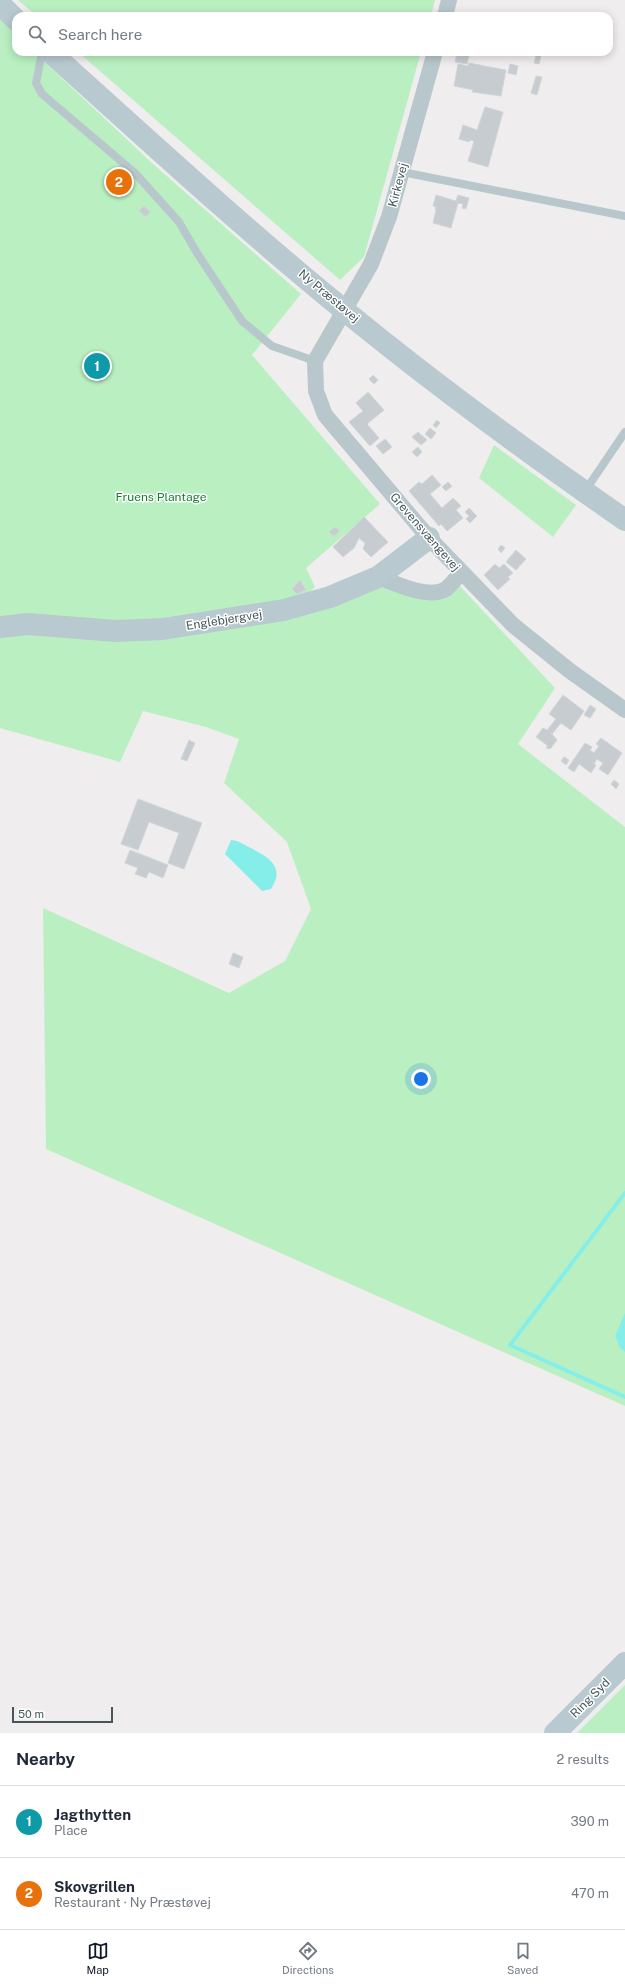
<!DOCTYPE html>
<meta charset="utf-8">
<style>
body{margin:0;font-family:"Public Sans",sans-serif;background:#f2f2f3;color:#1f2937}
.scale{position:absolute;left:12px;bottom:10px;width:101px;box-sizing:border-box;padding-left:4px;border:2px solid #45575b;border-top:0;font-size:11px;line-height:14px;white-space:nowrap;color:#45575b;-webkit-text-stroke:3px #fff;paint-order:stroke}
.you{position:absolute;left:421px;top:1079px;width:14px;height:14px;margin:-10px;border:3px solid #fff;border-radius:50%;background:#1a73e8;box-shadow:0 0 0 6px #1a73e833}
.badge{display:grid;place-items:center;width:26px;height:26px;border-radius:50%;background:#111827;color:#fff;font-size:13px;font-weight:700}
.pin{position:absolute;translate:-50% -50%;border:2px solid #fff;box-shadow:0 1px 4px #0006}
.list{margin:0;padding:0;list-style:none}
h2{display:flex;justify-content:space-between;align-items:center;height:52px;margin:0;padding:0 16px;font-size:17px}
h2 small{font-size:13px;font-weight:400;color:#747a83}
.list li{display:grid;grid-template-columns:26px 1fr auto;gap:12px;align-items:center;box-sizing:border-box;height:72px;padding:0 16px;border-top:1px solid #e0e1e3}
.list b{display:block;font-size:15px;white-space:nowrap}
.list p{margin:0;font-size:13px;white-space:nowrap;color:#747a83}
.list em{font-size:13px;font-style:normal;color:#747a83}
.icon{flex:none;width:22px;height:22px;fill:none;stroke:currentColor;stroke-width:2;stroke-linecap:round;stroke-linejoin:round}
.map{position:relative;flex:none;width:625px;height:1733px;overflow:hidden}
.search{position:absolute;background:#fff;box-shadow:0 2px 10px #0003;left:12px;right:12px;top:12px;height:44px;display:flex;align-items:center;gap:10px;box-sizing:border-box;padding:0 14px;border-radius:12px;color:#747a83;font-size:15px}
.sheet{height:196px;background:#fff}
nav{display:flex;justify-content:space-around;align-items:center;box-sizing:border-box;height:56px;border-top:1px solid #e0e1e3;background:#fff;font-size:11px;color:#747a83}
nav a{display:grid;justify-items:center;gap:2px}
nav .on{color:#111827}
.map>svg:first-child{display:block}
.green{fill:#baf0c1}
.water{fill:#86eee9}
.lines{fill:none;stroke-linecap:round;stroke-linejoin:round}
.stream{stroke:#86eee9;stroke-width:4}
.building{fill:#c7ccd0;stroke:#d1d6d9}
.lane{stroke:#b8c7cb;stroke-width:8}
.street{stroke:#b8c7cb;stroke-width:16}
.secondary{stroke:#b8cad0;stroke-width:22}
.labels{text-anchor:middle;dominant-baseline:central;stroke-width:3;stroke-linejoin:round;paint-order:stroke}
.street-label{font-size:12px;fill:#45575b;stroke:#fff}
.park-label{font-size:12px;fill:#147e2e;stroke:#fff}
</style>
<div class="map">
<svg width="625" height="1733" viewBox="0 0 625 1733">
<rect width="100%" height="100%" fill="#f0edee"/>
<g class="green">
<path d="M18 0H435L431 16H37Z"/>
<path d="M0 19 16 35V52H34L152 163 301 294 252 355 380 504 306 568 315 587 283 618 376 583 425 598 458 584 555 688 518 744 625 827V1406L46 1149 43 908 229 993 285 961 311 909 287 842 224 783 239 739 206 727 143 711 120 762 0 728Z"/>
<path d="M78 52H421L364 257 340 280Z"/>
<path d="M494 445 576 505 553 537 479 478Z"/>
<path d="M625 1685V1733H577Z"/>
</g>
<g class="water">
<path d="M231 840C238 840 244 845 249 847 268 857 286 866 271 889L262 891 225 854Z"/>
<path d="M625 1313V1352L620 1348 615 1336Z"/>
</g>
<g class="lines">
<path class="stream" d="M625 1193 510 1345 625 1397"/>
</g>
<g class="building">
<path d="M457 53 469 56 467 64 455 62Z"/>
<path d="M536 55 541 56 539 64 534 63Z"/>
<path d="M469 63 506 70 501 96 472 92 473 90 454 86 458 64 468 66Z"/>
<path d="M510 64 518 66 516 75 508 73Z"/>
<path d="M536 76 542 77 537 95 531 93Z"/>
<path d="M485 107 503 112 488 167 468 161 474 141 470 140 469 142 459 139 463 125 477 130Z"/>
<path d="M120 176 131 189 122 197 117 193 114 196 107 188Z"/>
<path d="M436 195 456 201 458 195 469 198 466 209 462 208 463 204 458 203 451 228 433 223 436 210 435 209 436 207 433 206Z"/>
<path d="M144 206 150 212 146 217 139 211Z"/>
<path d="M98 356 110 363 105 370 108 373 101 383 89 375 91 373 86 370 91 361 94 363Z"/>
<path d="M373 375 378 380 374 384 369 379Z"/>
<path d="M368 392 384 410 367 424 379 438 370 446 349 422 363 411 356 403Z"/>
<path d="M437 420 440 423 436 428 433 425Z"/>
<path d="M430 428 436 433 431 439 425 434Z"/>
<path d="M418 432 427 440 421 445 412 437Z"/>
<path d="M385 439 392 447 383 454 376 446Z"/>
<path d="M418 447 422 452 417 457 412 452Z"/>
<path d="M432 475 441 485 430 494 442 508 453 498 461 506 456 510 463 518 447 531 441 524 439 526 409 491 419 482 422 484Z"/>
<path d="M448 482 452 486 446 491 442 487Z"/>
<path d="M469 508 477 516 470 523 466 519 469 516 465 512Z"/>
<path d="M364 517 388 542 371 557 363 549 365 543 359 538 354 548 343 557 333 547Z"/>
<path d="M335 527 340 531 334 536 329 532Z"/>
<path d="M501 545 505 548 501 553 498 549Z"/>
<path d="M516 550 526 559 516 570 506 562Z"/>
<path d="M495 564 499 568 504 564 513 573 508 577 510 579 498 590 484 575Z"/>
<path d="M300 580 306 590 297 594 292 589Z"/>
<path d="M563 695 584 711 571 730 561 723 552 734 551 733 557 740 551 748 548 749 546 747 548 746 536 737 543 728 547 730 556 719 549 714Z"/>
<path d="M590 705 596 709 590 718 584 715Z"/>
<path d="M601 738 622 753 608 775 599 769 603 763 597 759 594 764 596 765 591 773 579 764 574 772 568 768 585 743 592 747 590 750 594 753 599 746 596 744Z"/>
<path d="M189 740 195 743 187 761 181 759Z"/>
<path d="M564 757 569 760 566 765 561 761Z"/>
<path d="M614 780 619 784 616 789 611 784Z"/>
<path d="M138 799 202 823 184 869 168 863 179 833 149 822 138 850 121 844Z"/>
<path d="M130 850 168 865 163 878 149 872 146 878 135 874 138 868 125 863Z"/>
<path d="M233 953 243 957 239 968 229 964Z"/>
</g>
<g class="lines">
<g class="lane">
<path d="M42 52 36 83 42 94 135 173 179 222 197 253 242 321 272 346 315 361"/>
<path d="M402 172 625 216"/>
<path d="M585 491 625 432"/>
</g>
<g class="street">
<path d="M445 16 449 0"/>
<path d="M435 52 389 217 371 264 315 361 316 391 325 415 429 538 513 625 570 671 625 710"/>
<path d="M378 577C395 583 428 600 446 589 451 585 456 578 461 573"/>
</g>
<g class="secondary">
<path d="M0 4 16 20"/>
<path d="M50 52C147 139 243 228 344 310 434 384 530 454 625 520"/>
<path d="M0 627 28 624 116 631 163 629 284 610 330 597 378 577 429 538"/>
<path d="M555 1733 625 1663"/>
</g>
</g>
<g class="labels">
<g class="street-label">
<text transform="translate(398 185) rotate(-75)">Kirkevej</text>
<text transform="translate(329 296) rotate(40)">Ny Præstøvej</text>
<text transform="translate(425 532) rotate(49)">Grevensvængevej</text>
<text transform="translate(224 620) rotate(-9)">Englebjergvej</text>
<text transform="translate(590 1698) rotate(-45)">Ring Syd</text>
</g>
<g class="park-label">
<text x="161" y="497">Fruens Plantage</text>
</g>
</g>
</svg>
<div class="scale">50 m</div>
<div class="you"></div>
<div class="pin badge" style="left:97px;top:366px;background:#0f9aa8">1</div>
<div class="pin badge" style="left:119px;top:182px;background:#e8710a">2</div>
<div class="search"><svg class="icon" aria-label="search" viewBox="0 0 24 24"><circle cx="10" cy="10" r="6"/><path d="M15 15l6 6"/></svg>Search here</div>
</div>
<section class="sheet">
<h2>Nearby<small>2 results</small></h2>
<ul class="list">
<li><span class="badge" style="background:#0f9aa8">1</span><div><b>Jagthytten</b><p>Place</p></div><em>390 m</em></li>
<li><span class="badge" style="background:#e8710a">2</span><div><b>Skovgrillen</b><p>Restaurant · Ny Præstøvej</p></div><em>470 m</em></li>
</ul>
</section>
<nav>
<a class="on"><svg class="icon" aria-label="map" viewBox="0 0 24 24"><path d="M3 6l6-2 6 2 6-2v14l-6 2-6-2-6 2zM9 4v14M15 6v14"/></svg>Map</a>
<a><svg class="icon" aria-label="directions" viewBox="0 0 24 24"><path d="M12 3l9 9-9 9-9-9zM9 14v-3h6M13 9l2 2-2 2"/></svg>Directions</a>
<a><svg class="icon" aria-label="saved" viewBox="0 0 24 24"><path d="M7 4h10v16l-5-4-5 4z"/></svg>Saved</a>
</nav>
